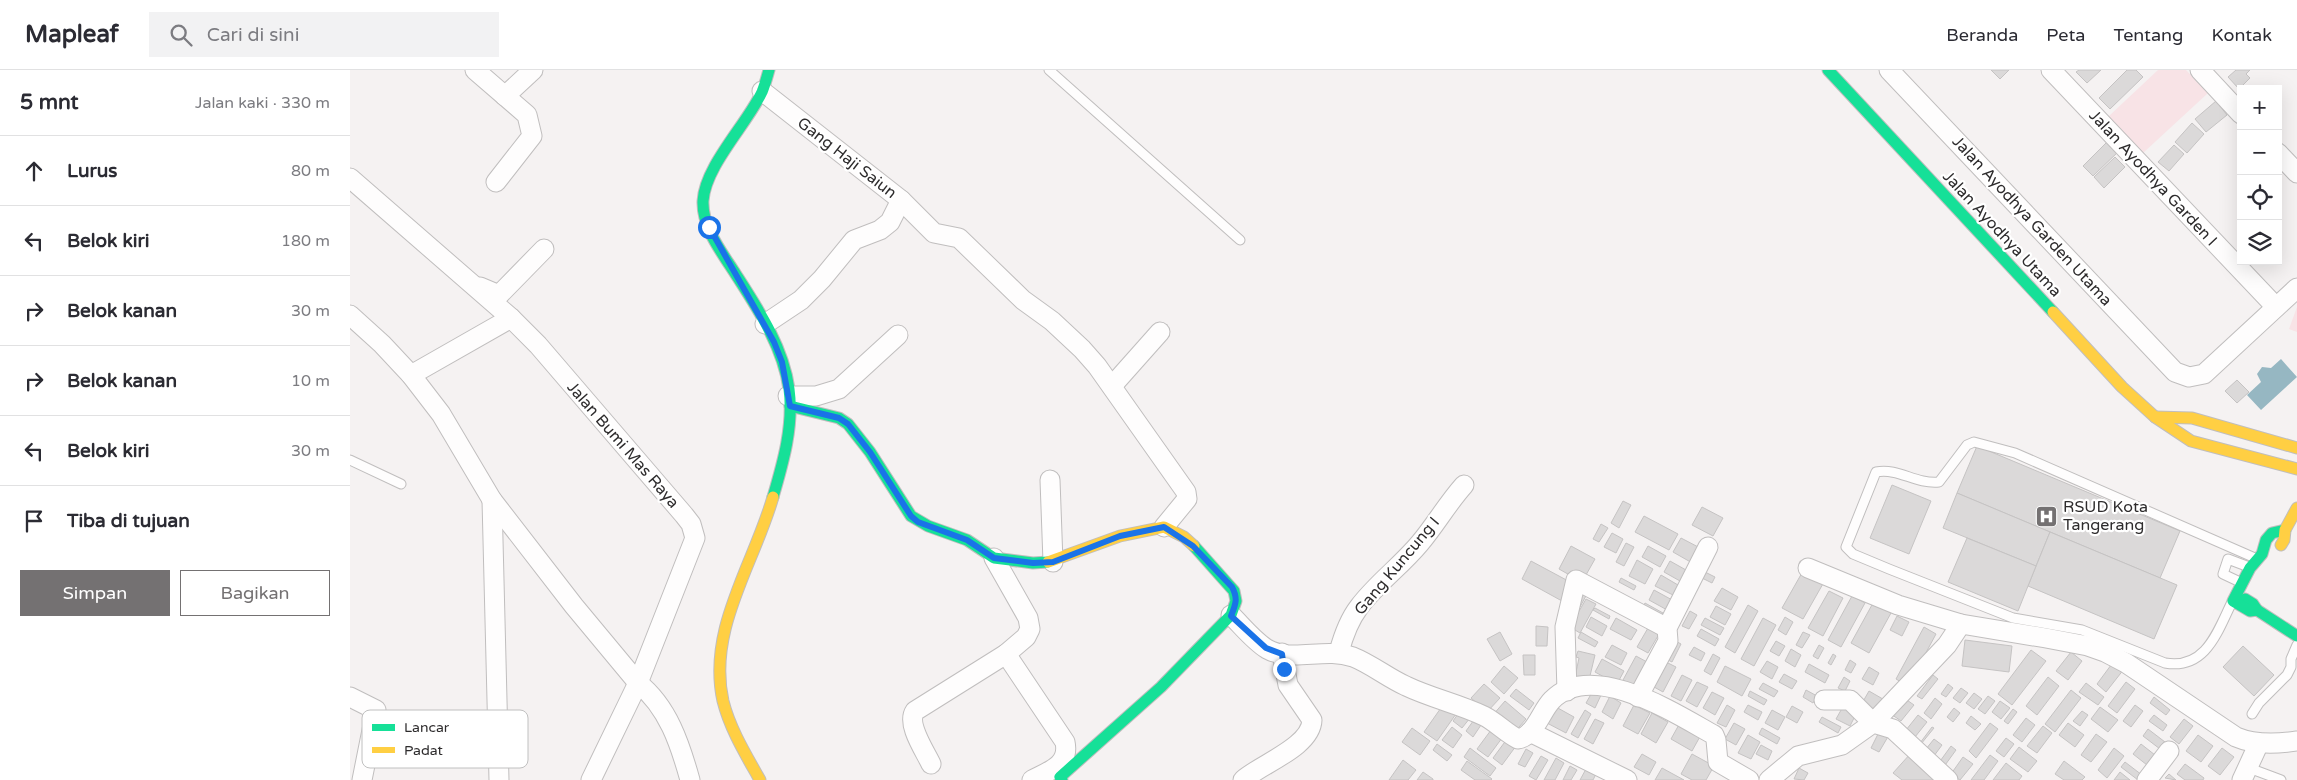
<!DOCTYPE html>
<html lang="id">
<meta charset="utf-8">
<style>
body{margin:0;font-family:"Varela Round",sans-serif;background:#f2f2f3;color:#2b2b33}
.controls{position:absolute;right:15px;top:15px;display:grid;overflow:hidden;border-radius:0px;box-shadow:0 5px 20px #0002}
.controls button{width:45px;height:45px;display:grid;place-items:center;padding:0;border:0;border-bottom:1px solid #e1e1e2;background:#fff;color:#2b2b33;font:25px sans-serif}
.stop{position:absolute;width:15px;height:15px;margin:-11px;border:4px solid #1a73e8;border-radius:50%;background:#fff}
.stop.end{background:#1a73e8;border-color:#fff;box-shadow:0 1px 5px #0008}
.list{margin:0;padding:0;list-style:none}
h2{display:flex;justify-content:space-between;align-items:center;height:65px;margin:0;padding:0 20px;font-size:21px}
h2 small{font-size:16px;font-weight:400;color:#7c7c81}
.list li{display:grid;grid-template-columns:32px 1fr auto;gap:15px;align-items:center;box-sizing:border-box;height:70px;padding:0 20px;border-top:1px solid #e1e1e2}
.list b{display:block;font-size:19px;white-space:nowrap}
.list em{font-size:16px;font-style:normal;color:#7c7c81}
.actions{display:flex;gap:10px;padding:15px 20px}
.actions a{flex:1;padding:11px 0;border:1px solid #747172;border-radius:0px;text-align:center;font-size:18px;color:#747172}
.actions .main{background:#747172;color:#fff}
.icon{flex:none;width:28px;height:28px;fill:none;stroke:currentColor;stroke-width:2;stroke-linecap:round;stroke-linejoin:round}
.map{position:relative;flex:none;width:1947px;height:710px;overflow:hidden}
header{display:flex;align-items:center;gap:30px;box-sizing:border-box;height:70px;padding:0 25px;background:#fff;border-bottom:1px solid #e1e1e2}
header strong{font-size:24px}
nav{display:flex;gap:28px;margin-inline-start:auto;font-size:18px}
.search{width:350px;height:45px;background:#f2f2f3;display:flex;align-items:center;gap:12px;box-sizing:border-box;padding:0 18px;border-radius:0px;color:#7c7c81;font-size:19px}
main{display:flex}
aside{flex:1;background:#fff}
.map>svg:first-child{display:block}
.green{fill:#f8e3e6}
.water{fill:#96b7c2}
.building{fill:#dbd9d9;stroke:#c5c3c3}
.lines{fill:none;stroke-linecap:round;stroke-linejoin:round}
.lane-casing{stroke:#c0bebe;stroke-width:11}
.street-casing{stroke:#c0bebe;stroke-width:21}
.fast-casing{stroke:#c0bebe;stroke-width:13}
.slow-casing{stroke:#c0bebe;stroke-width:13}
.lane{stroke:#fefdfd;stroke-width:9}
.street{stroke:#fefdfd;stroke-width:19}
.fast{stroke:#16e098;stroke-width:11}
.slow{stroke:#ffcf43;stroke-width:11}
.route{stroke:#1a73e8;stroke-width:6}
.labels{text-anchor:middle;dominant-baseline:central;stroke-width:4.5;stroke-linejoin:round;paint-order:stroke}
.street-label{font-size:16px;fill:#2e2c2d;stroke:#fff}
.poi-label{font-size:16px;fill:#2e2c2d;stroke:#fff;text-anchor:start}
.key{fill:#fff;stroke:#c0c0c0;stroke-width:1}
.key-label{font-size:14px;fill:#2e2c2d}
</style>
<header>
<strong>Mapleaf</strong>
<div class="search"><svg class="icon" aria-label="search" viewBox="0 0 24 24"><circle cx="10" cy="10" r="6"/><path d="M15 15l6 6"/></svg>Cari di sini</div>
<nav><a>Beranda</a><a>Peta</a><a>Tentang</a><a>Kontak</a></nav>
</header>
<main>
<aside>
<h2>5 mnt<small>Jalan kaki · 330 m</small></h2>
<ul class="list">
<li><svg class="icon" aria-label="ahead" viewBox="0 0 24 24"><path d="M12 20V5M6 11l6-6 6 6"/></svg><div><b>Lurus</b></div><em>80 m</em></li>
<li><svg class="icon" aria-label="left" viewBox="0 0 24 24"><path d="M17 20v-9H6M10 6l-5 5 5 5"/></svg><div><b>Belok kiri</b></div><em>180 m</em></li>
<li><svg class="icon" aria-label="right" viewBox="0 0 24 24"><path d="M7 20v-9h11M14 6l5 5-5 5"/></svg><div><b>Belok kanan</b></div><em>30 m</em></li>
<li><svg class="icon" aria-label="right" viewBox="0 0 24 24"><path d="M7 20v-9h11M14 6l5 5-5 5"/></svg><div><b>Belok kanan</b></div><em>10 m</em></li>
<li><svg class="icon" aria-label="left" viewBox="0 0 24 24"><path d="M17 20v-9H6M10 6l-5 5 5 5"/></svg><div><b>Belok kiri</b></div><em>30 m</em></li>
<li><svg class="icon" aria-label="arrive" viewBox="0 0 24 24"><path d="M6 21V4h12l-3 4 3 4H6"/></svg><div><b>Tiba di tujuan</b></div></li>
</ul>
<div class="actions"><a class="main">Simpan</a><a>Bagikan</a></div>
</aside>
<div class="map">
<svg width="1947" height="710" viewBox="0 0 1947 710">
<rect width="100%" height="100%" fill="#f5f2f2"/>
<g class="green">
<path d="M1808 0H1836L1858 23 1793 83 1758 47Z"/>
<path d="M1947 237V262L1939 259Z"/>
</g>
<path class="water" d="M1931 289 1947 307 1911 340 1897 325 1911 312 1907 304 1912 297 1921 298Z"/>
<g class="building">
<path d="M1641 0H1659L1650 9Z"/>
<path d="M1729 0H1751L1737 13 1726 2Z"/>
<path d="M1777 0H1786L1793 7 1760 39 1749 28Z"/>
<path d="M1886 0H1900L1896 4 1900 8 1889 19 1878 7Z"/>
<path d="M1866 31 1877 45 1856 62 1845 49Z"/>
<path d="M1842 53 1854 64 1837 83 1825 72Z"/>
<path d="M1759 70 1769 81 1743 106 1733 96Z"/>
<path d="M1824 75 1834 84 1819 101 1808 92Z"/>
<path d="M1765 87 1775 97 1754 118 1744 107Z"/>
<path d="M1887 310 1899 322 1887 333 1875 321Z"/>
<path d="M1627 376 1830 461 1810 508 1607 423Z"/>
<path d="M1542 415 1581 431 1559 484 1520 468Z"/>
<path d="M1607 423 1700 462 1686 496 1593 458Z"/>
<path d="M1273 431 1281 435 1269 458 1261 453Z"/>
<path d="M1352 437 1373 448 1363 466 1342 455Z"/>
<path d="M1294 446 1328 464 1319 480 1285 462Z"/>
<path d="M1251 454 1258 458 1249 472 1243 469Z"/>
<path d="M1700 462 1827 515 1804 569 1678 516Z"/>
<path d="M1262 463 1273 469 1266 483 1254 477Z"/>
<path d="M1331 468 1352 479 1344 494 1323 482Z"/>
<path d="M1617 468 1686 496 1668 541 1598 512Z"/>
<path d="M1276 473 1284 477 1274 496 1266 492Z"/>
<path d="M1221 476 1245 489 1232 512 1209 499Z"/>
<path d="M1298 476 1316 486 1310 497 1292 487Z"/>
<path d="M1287 490 1303 499 1295 514 1279 506Z"/>
<path d="M1181 491 1222 513 1212 531 1172 509Z"/>
<path d="M1320 491 1336 500 1330 511 1314 502Z"/>
<path d="M1453 501 1474 512 1453 549 1432 538Z"/>
<path d="M1355 502 1365 507 1362 513 1352 508Z"/>
<path d="M1311 505 1328 515 1323 525 1305 516Z"/>
<path d="M1271 508 1286 516 1284 520 1269 512Z"/>
<path d="M1372 518 1388 527 1381 540 1364 531Z"/>
<path d="M1230 519 1237 524 1230 537 1222 533Z"/>
<path d="M1304 520 1324 531 1319 541 1299 530Z"/>
<path d="M1479 521 1493 528 1473 566 1458 558Z"/>
<path d="M1502 526 1515 533 1491 577 1478 570Z"/>
<path d="M1236 529 1246 534 1230 563 1220 557Z"/>
<path d="M1295 533 1313 543 1307 552 1290 542Z"/>
<path d="M1523 533 1541 543 1519 583 1501 573Z"/>
<path d="M1398 535 1408 541 1385 583 1375 577Z"/>
<path d="M1366 536 1381 544 1375 555 1360 547Z"/>
<path d="M1245 538 1260 546 1259 549 1243 540Z"/>
<path d="M1340 541 1347 545 1339 559 1332 556Z"/>
<path d="M1547 546 1559 552 1552 566 1540 560Z"/>
<path d="M1241 547 1257 556 1252 566 1236 557Z"/>
<path d="M1435 547 1443 552 1436 565 1428 560Z"/>
<path d="M1266 548 1287 560 1281 570 1260 559Z"/>
<path d="M1355 548 1374 558 1370 565 1351 555Z"/>
<path d="M1413 548 1426 555 1404 596 1391 589Z"/>
<path d="M1186 556 1198 557 1197 576H1186Z"/>
<path d="M1574 557 1586 564 1558 616 1546 609Z"/>
<path d="M1298 558 1309 564 1298 583 1287 577Z"/>
<path d="M1351 559 1369 569 1365 576 1347 566Z"/>
<path d="M1150 562 1162 584 1150 591 1137 569Z"/>
<path d="M1231 562 1248 572 1245 577 1228 568Z"/>
<path d="M1453 562 1460 565 1452 578 1446 575Z"/>
<path d="M1322 569 1331 574 1322 592 1312 587Z"/>
<path d="M1615 570 1662 576 1659 602 1612 596Z"/>
<path d="M1426 571 1435 576 1429 586 1420 581Z"/>
<path d="M1262 575 1277 583 1271 595 1255 587Z"/>
<path d="M1469 575 1474 578 1468 589 1463 586Z"/>
<path d="M1893 576 1924 605 1904 626 1873 597Z"/>
<path d="M1344 577 1355 583 1351 591 1339 585Z"/>
<path d="M1441 579 1451 585 1445 597 1435 591Z"/>
<path d="M1681 580 1696 591 1662 635 1648 624Z"/>
<path d="M1228 581 1245 585 1239 610 1225 607 1229 588 1226 587Z"/>
<path d="M1721 582 1732 591 1718 610 1706 601Z"/>
<path d="M1363 584 1370 588 1361 605 1354 601Z"/>
<path d="M1483 584 1486 586 1481 595 1478 593Z"/>
<path d="M1173 585H1185V605H1174Z"/>
<path d="M1286 586 1297 592 1284 616 1273 610Z"/>
<path d="M1252 589 1274 601 1267 614 1245 602Z"/>
<path d="M1310 589 1326 597 1313 622 1297 613Z"/>
<path d="M1500 590 1506 594 1501 603 1495 600Z"/>
<path d="M1417 591 1428 597 1422 609 1410 602Z"/>
<path d="M1764 591 1774 599 1756 622 1747 614Z"/>
<path d="M1459 594 1479 605 1475 613 1455 602Z"/>
<path d="M1154 596 1168 608 1154 624 1141 612Z"/>
<path d="M1375 596 1401 609 1392 626 1367 612Z"/>
<path d="M1519 597 1529 603 1523 615 1512 609Z"/>
<path d="M1434 604 1447 611 1442 619 1429 612Z"/>
<path d="M1332 605 1342 610 1331 631 1321 626Z"/>
<path d="M1583 605 1588 609 1572 629 1567 626Z"/>
<path d="M1494 607 1500 611 1495 621 1488 618Z"/>
<path d="M1698 607 1709 616 1687 645 1676 636Z"/>
<path d="M1347 612 1358 617 1347 637 1336 631Z"/>
<path d="M1776 612 1785 619 1767 643 1758 636Z"/>
<path d="M1413 613 1428 621 1424 627 1409 619Z"/>
<path d="M1736 613 1754 627 1748 635 1729 622Z"/>
<path d="M1134 614 1150 628 1137 642 1121 628Z"/>
<path d="M1598 614 1603 618 1596 627 1591 624Z"/>
<path d="M1611 618 1618 623 1610 633 1603 628Z"/>
<path d="M1166 619 1184 633 1179 640 1160 626Z"/>
<path d="M1244 619 1252 623 1245 638 1236 633Z"/>
<path d="M1456 620 1467 626 1463 633 1453 627Z"/>
<path d="M1721 620 1731 628 1705 662 1695 654Z"/>
<path d="M1400 621 1417 630 1414 635 1398 626Z"/>
<path d="M1519 621 1538 632 1530 646 1511 635Z"/>
<path d="M1362 622 1374 628 1365 645 1353 638Z"/>
<path d="M1624 623 1632 629 1624 639 1616 633Z"/>
<path d="M1260 626 1271 633 1263 649 1252 642Z"/>
<path d="M1638 626 1645 631 1635 644 1628 639Z"/>
<path d="M1804 627 1820 640 1816 645 1800 633Z"/>
<path d="M1554 628 1564 635 1551 651 1541 644Z"/>
<path d="M1585 628 1592 634 1581 649 1574 643Z"/>
<path d="M1155 631 1176 649 1163 664 1142 646Z"/>
<path d="M1650 631 1660 638 1651 649 1642 642Z"/>
<path d="M1495 633 1508 640 1500 656 1486 649Z"/>
<path d="M1093 635 1106 644 1087 671 1074 662Z"/>
<path d="M1284 635 1300 643 1288 664 1273 656Z"/>
<path d="M1377 635 1385 640 1376 657 1367 653Z"/>
<path d="M1398 635 1412 642 1408 650 1394 642Z"/>
<path d="M1785 635 1793 641 1781 657 1773 651Z"/>
<path d="M1442 636 1453 642 1447 653 1436 647Z"/>
<path d="M1206 637 1224 647 1216 663 1197 653Z"/>
<path d="M1750 637 1768 650 1758 662 1741 649Z"/>
<path d="M1604 638 1610 643 1603 652 1597 647Z"/>
<path d="M1663 639 1667 642 1658 654 1654 651Z"/>
<path d="M1235 640 1241 644 1228 668 1221 664Z"/>
<path d="M1422 640 1435 647 1428 660 1415 653Z"/>
<path d="M1110 641 1120 648 1112 658 1103 651Z"/>
<path d="M1732 641 1738 645 1730 656 1723 651Z"/>
<path d="M1302 643 1318 652 1306 673 1291 664Z"/>
<path d="M1568 645 1577 652 1565 667 1556 660Z"/>
<path d="M1804 645 1817 655 1813 661 1799 651Z"/>
<path d="M1621 646 1631 654 1625 660 1616 653Z"/>
<path d="M1126 647 1133 652 1123 667 1116 661Z"/>
<path d="M1472 647 1491 657 1488 663 1469 652Z"/>
<path d="M1676 648 1685 655 1672 672 1663 665Z"/>
<path d="M1245 649 1254 653 1243 674 1234 669Z"/>
<path d="M1834 649 1843 656 1829 674 1820 667Z"/>
<path d="M1331 651 1352 663 1342 681 1321 669Z"/>
<path d="M1384 653 1395 659 1386 675 1375 669Z"/>
<path d="M1640 653 1648 659 1626 688 1619 681Z"/>
<path d="M1718 653 1734 665 1725 677 1709 665Z"/>
<path d="M1144 656 1155 664 1138 687 1127 679Z"/>
<path d="M1693 656 1702 663 1687 683 1677 676Z"/>
<path d="M1102 657 1112 665 1103 678 1092 670Z"/>
<path d="M1582 657 1584 658 1571 674 1570 673Z"/>
<path d="M1062 658 1080 671 1070 685 1052 672Z"/>
<path d="M1412 658 1430 668 1427 674 1409 664Z"/>
<path d="M1798 659 1815 672 1810 679 1793 666Z"/>
<path d="M1530 660 1539 665 1529 682 1521 678Z"/>
<path d="M1746 664 1757 672 1741 692 1731 685Z"/>
<path d="M1398 665 1410 672 1401 689 1388 683Z"/>
<path d="M1848 665 1863 676 1851 692 1836 681Z"/>
<path d="M1656 668 1664 674 1654 687 1646 681Z"/>
<path d="M1157 669 1166 676 1152 695 1143 688Z"/>
<path d="M1584 669 1592 675 1581 690 1572 684Z"/>
<path d="M1087 674 1102 685 1097 691 1083 680Z"/>
<path d="M1791 674 1805 685 1797 695 1783 684Z"/>
<path d="M1411 675 1422 681 1418 690 1406 684Z"/>
<path d="M1601 676 1606 680 1593 698 1588 694Z"/>
<path d="M1669 677 1687 691 1678 702 1660 689Z"/>
<path d="M1120 678 1146 698 1140 706 1114 687Z"/>
<path d="M1764 678 1774 686 1757 708 1748 700Z"/>
<path d="M1872 678 1884 687 1870 705 1858 696Z"/>
<path d="M1176 679 1183 683 1175 697 1168 694Z"/>
<path d="M1561 683 1587 706 1583 710H1552L1543 703Z"/>
<path d="M1292 684 1306 692 1299 705 1284 697Z"/>
<path d="M1342 684 1364 696 1356 710H1342L1331 704Z"/>
<path d="M1640 685 1648 691 1634 710H1621Z"/>
<path d="M1191 686 1198 690 1186 710 1179 706Z"/>
<path d="M1613 687 1623 694 1610 710 1601 704Z"/>
<path d="M1206 688 1214 693 1205 710H1194Z"/>
<path d="M1053 690 1066 700 1058 710H1039Z"/>
<path d="M1117 691 1142 709 1141 710H1125L1111 700Z"/>
<path d="M1714 691 1735 707 1732 710H1714L1705 704Z"/>
<path d="M1775 692 1792 705 1788 710 1771 697Z"/>
<path d="M1656 693 1672 706 1669 710H1643Z"/>
<path d="M1835 694 1854 708 1853 710H1835L1827 704Z"/>
<path d="M1220 696 1227 700 1221 710H1213Z"/>
<path d="M1312 698 1334 710H1305Z"/>
<path d="M1449 698 1458 703 1454 710 1444 709Z"/>
<path d="M1236 699 1246 704 1243 710H1230Z"/>
<path d="M1073 702 1083 709V710H1067Z"/>
<path d="M1770 702 1780 710H1764Z"/>
<path d="M1819 704 1826 710 1815 708Z"/>
</g>
<g class="lines">
<defs>
<g id="lane">
<path d="M699 0 890 170"/>
<path d="M0 390 51 414"/>
<path d="M1890 512 1873 504 1878 489 1899 497"/>
<path d="M1881 534C1867 563 1855 600 1815 593L1732 560 1663 548 1539 499 1503 484 1496 477 1526 402C1550 398 1564 414 1589 412L1617 375 1624 372 1665 383 1905 488"/>
<path d="M1902 644 1909 633 1937 605 1941 597V589L1947 575"/>
<path d="M1899 698 1931 710"/>
</g>
<g id="street">
<path d="M125 0 177 45 182 66 146 112"/>
<path d="M1539 0 1825 302 1839 307 1854 304 1947 218"/>
<path d="M1701 0 1926 237"/>
<path d="M1850 0 1891 44"/>
<path d="M412 21 551 130 540 152 530 160 504 170 472 209 451 230 415 254"/>
<path d="M155 26 183 0"/>
<path d="M1928 83 1947 103"/>
<path d="M0 108 161 248 188 275 334 445 341 454 345 468 288 613 241 710"/>
<path d="M551 130 584 163 609 168 673 230 702 251 732 279 747 296 836 422 837 429 814 457"/>
<path d="M130 217 149 225 194 179"/>
<path d="M0 245 32 274 61 305 91 344 142 430 224 536 288 613C318 637 330 674 340 710"/>
<path d="M61 305 161 248"/>
<path d="M762 316 810 262"/>
<path d="M438 326H466L489 319 548 265"/>
<path d="M700 410 703 492"/>
<path d="M142 430 149 710"/>
<path d="M1458 498 1548 535 1611 554 1597 575 1523 653 1500 630H1474"/>
<path d="M881 545C892 556 904 571 917 579 942 593 974 577 1003 587 1021 594 1038 608 1056 616 1081 628 1109 634 1134 646 1146 652 1156 663 1168 669 1185 666 1191 641 1202 630 1242 589 1326 644 1364 665L1366 670 1368 692 1399 710"/>
<path d="M1611 554 1696 568 1738 576 1755 582 1776 593 1886 667C1905 675 1926 674 1947 671"/>
<path d="M989 582C993 567 999 550 1009 537 1026 514 1051 496 1070 473 1086 454 1097 434 1114 415"/>
<path d="M656 584 715 672C720 695 699 701 682 710"/>
<path d="M1217 621 1215 557 1226 510 1317 558"/>
<path d="M0 627 26 640 12 710"/>
<path d="M1288 627 1318 571 1317 558 1358 477"/>
<path d="M1180 662 1277 710"/>
<path d="M581 694C575 681 556 654 565 641L656 584 676 567 680 559 678 548 644 488"/>
<path d="M893 710C911 694 961 677 962 650L938 615 932 583"/>
<path d="M1419 710 1448 686 1492 675 1523 653 1543 659 1598 710"/>
<path d="M1797 710 1819 681"/>
<path d="M1892 710 1909 673"/>
</g>
<g id="fast">
<path d="M419 0C417 7 415 15 412 22 397 54 355 96 353 131 352 156 370 180 383 200 406 236 433 275 439 319 444 355 433 393 423 427"/>
<path d="M1478 0 1703 242"/>
<path d="M440 336 489 348 498 354 520 382 561 446 578 456 617 470 644 488 683 493 698 492"/>
<path d="M1895 529 1903 534 1907 540 1947 566"/>
<path d="M1907 540 1900 541 1883 531 1900 498 1912 484 1916 470 1922 463 1935 460"/>
<path d="M712 710 710 707 811 617 881 545 886 531 884 521 844 476"/>
</g>
<g id="slow">
<path d="M1703 242 1772 317 1805 347 1841 371 1947 399"/>
<path d="M1805 347 1842 348 1947 378"/>
<path d="M1931 475 1934 470 1935 460 1947 438"/>
<path d="M698 492 770 466 814 457 834 467 844 476"/>
<path d="M410 710C396 685 380 659 373 631 357 559 404 494 423 427"/>
</g>
</defs>
<use href="#lane" class="lane-casing"/>
<use href="#street" class="street-casing"/>
<use href="#fast" class="fast-casing"/>
<use href="#slow" class="slow-casing"/>
<use href="#lane" class="lane"/>
<use href="#street" class="street"/>
<use href="#fast" class="fast"/>
<use href="#slow" class="slow"/>
</g>
<g class="lines">
<path class="route" d="M359 157 424 272 432 292 440 336 489 348 498 354 520 382 561 446 568 452 617 470 644 488 683 493 703 492 770 466 814 457 843 476 882 517C888 528 886 534 881 546L916 578 932 584 934 599"/>
</g>
<defs>
<symbol id="hospital-square" viewBox="-11 -11 22 22"><rect x="-9" y="-9" width="18" height="18" rx="4" fill="#747172" stroke="#fff"/><path d="M-5-5h3v3.5h4V-5h3V5h-3V1.5h-4V5h-3Z" fill="#fff"/></symbol>
</defs>
<g fill-rule="evenodd">
<use href="#hospital-square" x="1684" y="434" width="25" height="25"/>
</g>
<g class="labels">
<g class="street-label">
<text transform="translate(497 88) rotate(38)">Gang Haji Saiun</text>
<text transform="translate(1803 108) rotate(47)">Jalan Ayodhya Garden I</text>
<text transform="translate(1682 151) rotate(47)">Jalan Ayodhya Garden Utama</text>
<text transform="translate(1652 164) rotate(47)">Jalan Ayodhya Utama</text>
<text transform="translate(273 375) rotate(49)">Jalan Bumi Mas Raya</text>
<text transform="translate(1047 496) rotate(-50)">Gang Kuncung I</text>
</g>
<g class="poi-label">
<text x="1713" y="437">RSUD Kota<tspan x="1713" dy="18">Tangerang</tspan></text>
</g>
</g>
<rect x="12" y="640" width="166" height="58" rx="8" class="key"/>
<rect x="22" y="654" width="23" height="7" fill="#16e098"/>
<rect x="22" y="677" width="23" height="6" fill="#ffcf43"/>
<g class="key-label">
<text x="54" y="662">Lancar</text>
<text x="54" y="685">Padat</text>
</g>
</svg>
<div class="controls">
<button>+</button>
<button>−</button>
<button><svg class="icon" aria-label="locate" viewBox="0 0 24 24"><circle cx="12" cy="12" r="6"/><path d="M12 2v4M12 18v4M2 12h4M18 12h4"/></svg></button>
<button><svg class="icon" aria-label="layers" viewBox="0 0 24 24"><path d="M12 4l9 5-9 5-9-5zM3 14l9 5 9-5"/></svg></button>
</div>
<div class="stop" style="left:359px;top:157px"></div>
<div class="stop end" style="left:934px;top:599px"></div>
</div>
</main>
